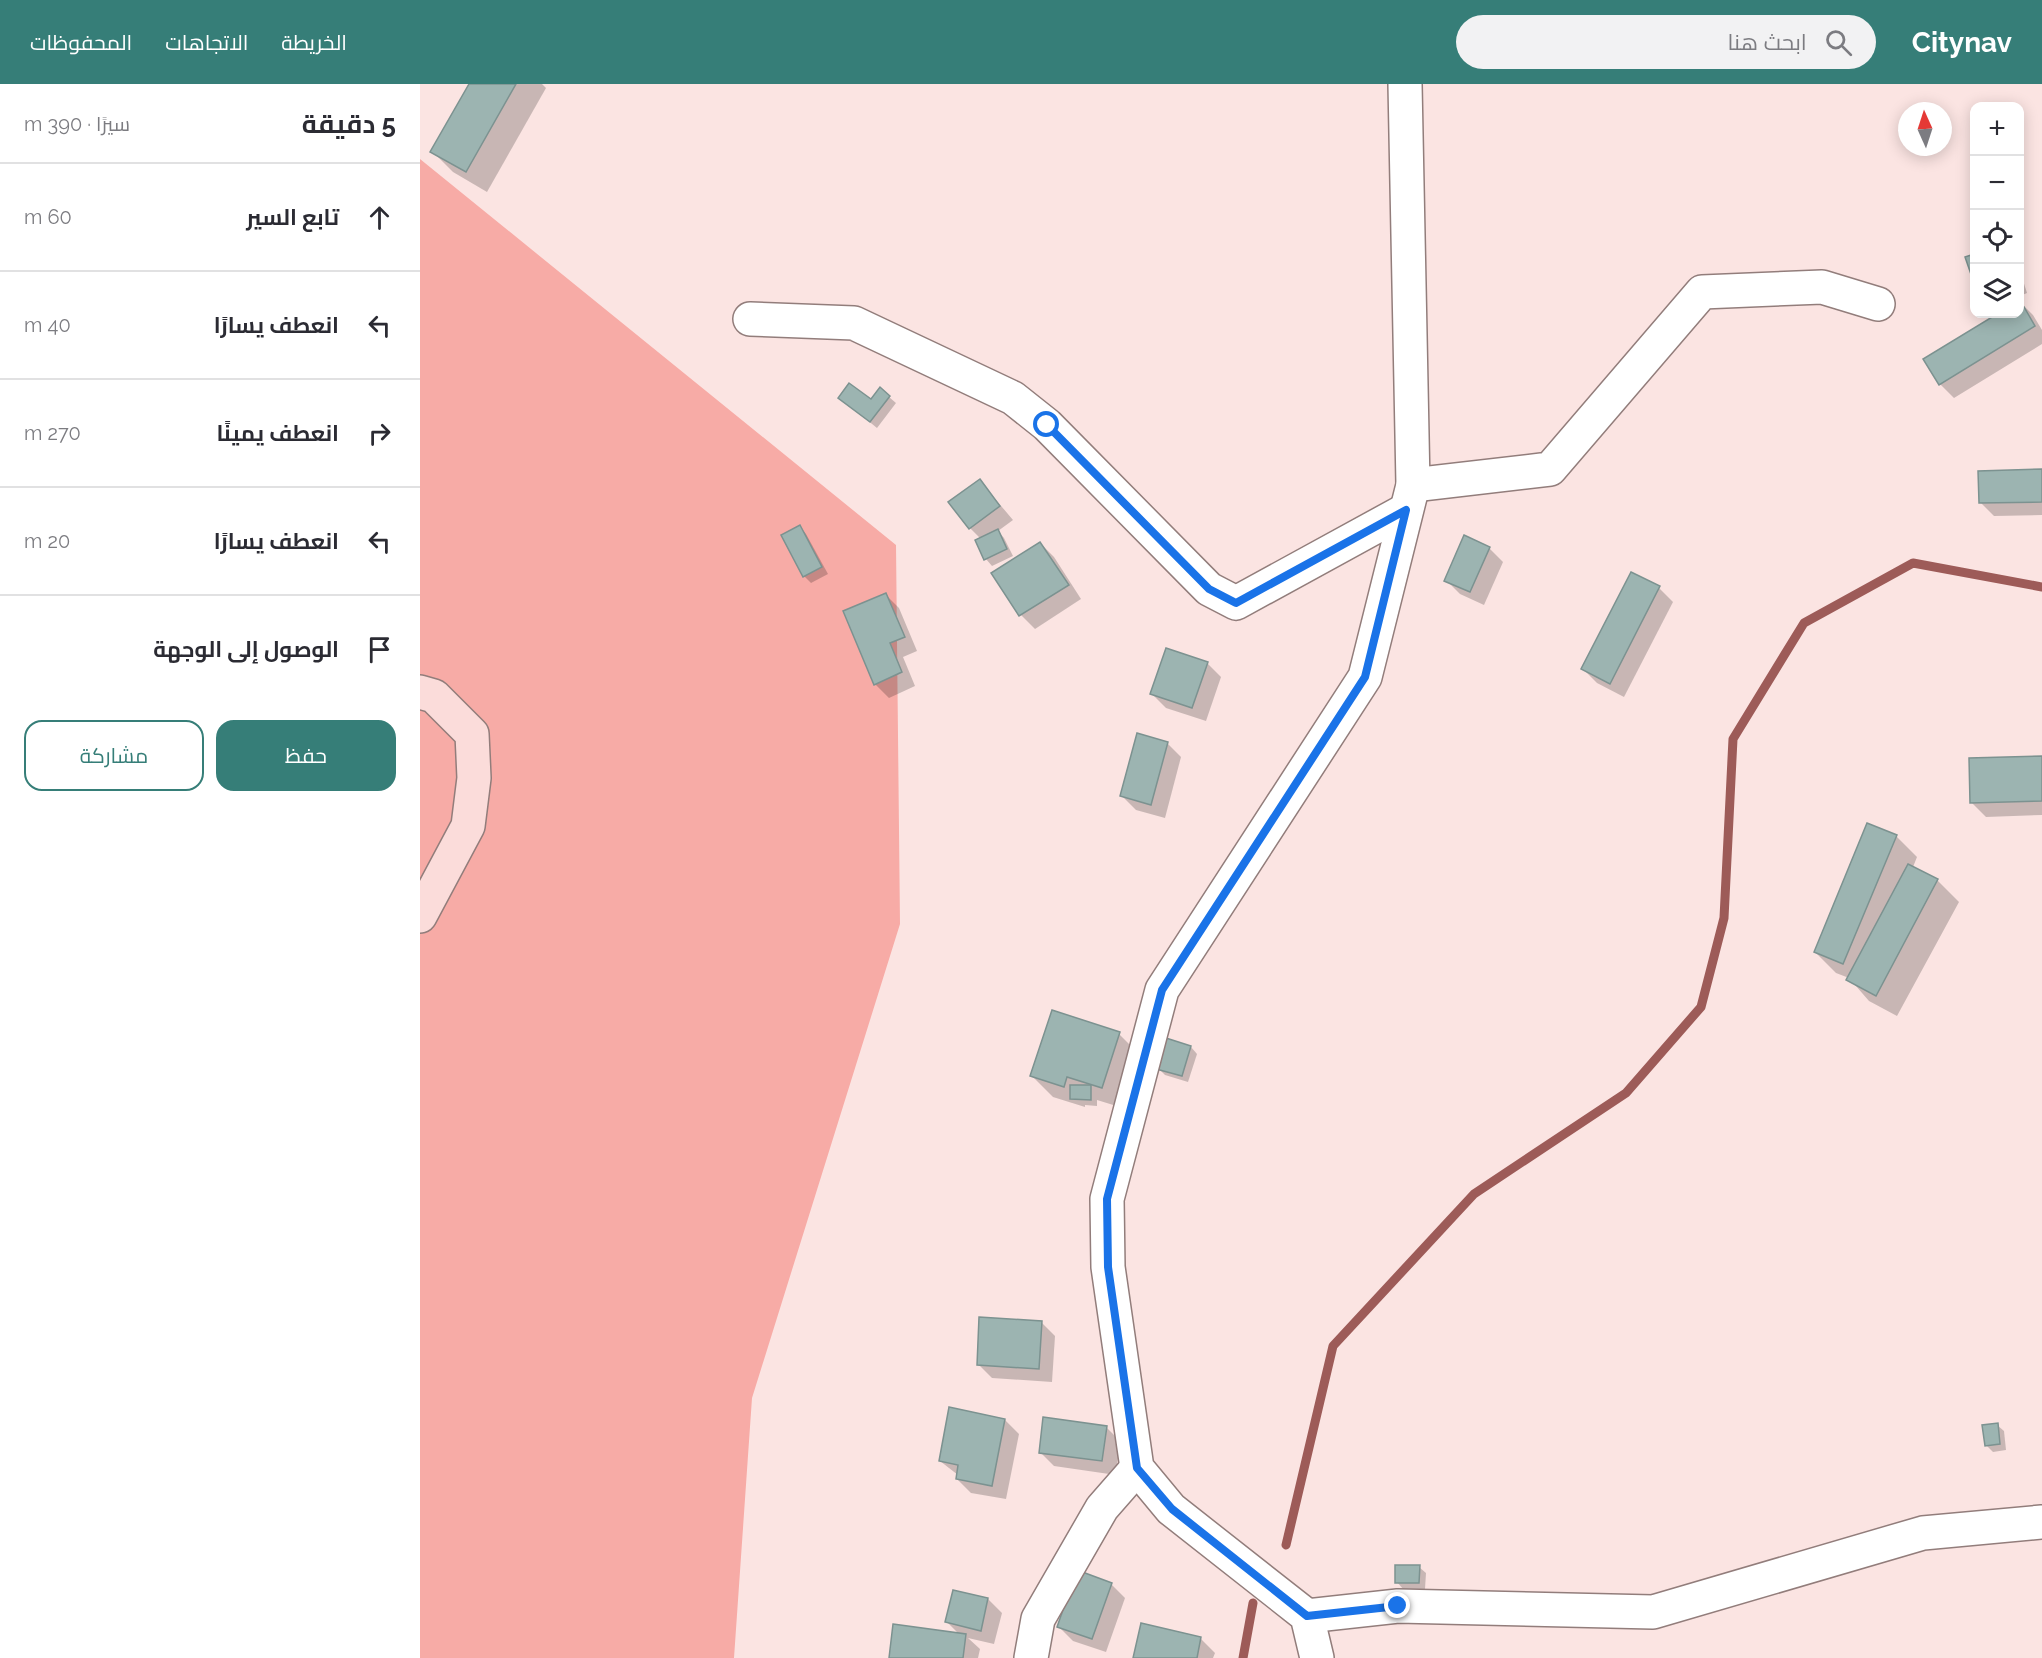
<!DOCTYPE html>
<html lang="ar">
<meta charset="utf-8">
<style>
body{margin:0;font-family:Raleway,Cairo,sans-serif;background:#f2f2f3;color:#2b2b33;direction:rtl}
.controls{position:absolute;right:18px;top:18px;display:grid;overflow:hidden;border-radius:12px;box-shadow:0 3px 15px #0003}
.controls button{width:54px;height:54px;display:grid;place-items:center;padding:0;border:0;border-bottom:2px solid #e1e1e2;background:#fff;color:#2b2b33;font:30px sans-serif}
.compass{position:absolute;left:1478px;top:18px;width:54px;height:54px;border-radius:50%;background:#fff;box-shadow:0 3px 15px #0003;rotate:357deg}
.stop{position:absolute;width:18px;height:18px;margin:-14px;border:4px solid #1a73e8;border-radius:50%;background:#fff}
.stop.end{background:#1a73e8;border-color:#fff;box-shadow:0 2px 6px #0008}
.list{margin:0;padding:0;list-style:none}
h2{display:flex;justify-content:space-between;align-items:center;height:78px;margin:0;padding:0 24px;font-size:26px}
h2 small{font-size:20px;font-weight:400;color:#7c7c81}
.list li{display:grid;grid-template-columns:39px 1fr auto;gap:18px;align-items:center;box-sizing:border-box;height:108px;padding:0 24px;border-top:2px solid #e1e1e2}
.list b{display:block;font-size:22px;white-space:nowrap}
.list em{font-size:20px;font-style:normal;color:#7c7c81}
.actions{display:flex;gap:12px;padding:18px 24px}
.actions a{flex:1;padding:14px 0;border:2px solid #367e78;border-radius:18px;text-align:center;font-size:21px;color:#367e78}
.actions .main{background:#367e78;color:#fff}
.icon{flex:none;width:33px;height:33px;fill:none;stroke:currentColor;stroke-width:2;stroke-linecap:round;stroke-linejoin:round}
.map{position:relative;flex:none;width:1622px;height:1574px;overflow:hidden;direction:ltr}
header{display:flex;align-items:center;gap:36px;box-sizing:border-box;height:84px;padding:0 30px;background:#367e78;color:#fff}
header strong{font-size:28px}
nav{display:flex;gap:33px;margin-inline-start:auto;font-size:21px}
.search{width:420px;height:54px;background:#f2f2f3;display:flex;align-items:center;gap:15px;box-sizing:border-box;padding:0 21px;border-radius:33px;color:#7c7c81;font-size:22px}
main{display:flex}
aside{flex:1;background:#fff}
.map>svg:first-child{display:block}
.green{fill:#f7aba6}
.shadow{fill:#0003}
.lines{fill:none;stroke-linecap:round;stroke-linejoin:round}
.stream{stroke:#9d5b58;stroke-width:9}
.building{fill:#9cb4b1;stroke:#7c9290;stroke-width:1.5}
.minor-casing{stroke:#927d7b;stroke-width:36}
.secondary-casing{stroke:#927d7b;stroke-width:36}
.minor{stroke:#fff;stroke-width:33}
.secondary{stroke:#fbdcda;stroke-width:33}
.route{stroke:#1a73e8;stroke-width:8}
</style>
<header>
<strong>Citynav</strong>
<div class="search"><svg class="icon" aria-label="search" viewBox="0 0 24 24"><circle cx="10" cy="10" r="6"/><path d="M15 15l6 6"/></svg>ابحث هنا</div>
<nav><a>الخريطة</a><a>الاتجاهات</a><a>المحفوظات</a></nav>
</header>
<main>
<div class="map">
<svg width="1622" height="1574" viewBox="0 0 1622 1574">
<rect width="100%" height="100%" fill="#fbe4e2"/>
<path class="green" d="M0 75 476 461 480 840 332 1314 314 1574H0Z"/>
<g class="shadow">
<path d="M51 0H122L126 4 67 108 33 88 12 67Z"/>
<path d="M1600 187 1607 209 1600 212Z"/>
<path d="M1600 218 1613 231 1622 246V260L1534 314 1520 300 1505 275 1579 230H1600Z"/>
<path d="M469 313 476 319 457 344 420 314 451 317Z"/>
<path d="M1622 387V431L1574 432 1560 418Z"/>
<path d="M560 397 593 436 578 447 584 454 593 472 572 482 566 475 561 455 550 444Z"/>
<path d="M380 443 386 450 408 490 391 499 384 492Z"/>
<path d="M620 459 634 473 661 515 615 545 601 531 573 490Z"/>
<path d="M1069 464 1083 478 1064 521 1040 510 1026 496Z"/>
<path d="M1239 504 1253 518 1204 613 1177 599 1163 585Z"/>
<path d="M465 510 479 524 497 567 483 573 495 602 469 614 455 600Z"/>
<path d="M787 579 801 593 786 637 746 624 732 610Z"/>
<path d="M747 659 761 673 745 734 716 726 702 712Z"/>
<path d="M1622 673V731L1566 733 1552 719Z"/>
<path d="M1476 752 1497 773 1493 783 1518 797 1539 818 1477 932 1449 917 1429 894 1416 889 1395 868Z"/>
<path d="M699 950 720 971 703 1024 677 1016V1022L665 1021V1023L633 1013 612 992Z"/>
<path d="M747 956 771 963 777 970 768 998 745 991 738 984Z"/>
<path d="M621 1238 635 1252 632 1298 572 1294 558 1280Z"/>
<path d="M585 1336 599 1350 586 1415 551 1409 537 1395 538 1391 520 1377Z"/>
<path d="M1577 1341 1584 1347 1586 1366 1573 1368 1566 1361Z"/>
<path d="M686 1343 700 1357 696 1391 634 1382 620 1368Z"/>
<path d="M999 1483 1006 1489 1005 1505H983L977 1498Z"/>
<path d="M691 1500 705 1514 686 1568 653 1557 639 1543Z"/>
<path d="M568 1515 582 1529 574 1560 548 1554 560 1565 558 1574H470L539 1550 527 1538Z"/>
<path d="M781 1555 795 1569 793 1574H714Z"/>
</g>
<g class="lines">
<g class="stream">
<path d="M866 1461 913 1262 1054 1110 1206 1009 1281 923 1304 834 1313 655 1384 539 1493 479 1622 503"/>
<path d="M823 1574 833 1519"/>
</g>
</g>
<g class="building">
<path d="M49 0H96L46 88 10 68Z"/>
<path d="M1554 170V199L1545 173Z"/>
<path d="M1600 216 1615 242 1519 301 1503 275 1577 230H1600Z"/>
<path d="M429 299 451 315 460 303 470 312 450 338 418 314Z"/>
<path d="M1622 385V418L1559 419 1558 387Z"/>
<path d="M560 395 580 422 549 445 528 418Z"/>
<path d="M380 441 402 483 383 493 361 451Z"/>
<path d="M578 445 587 465 564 476 555 456Z"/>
<path d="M1044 451 1070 463 1050 508 1024 497Z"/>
<path d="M620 458 649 501 599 532 571 489Z"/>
<path d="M1211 488 1240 502 1190 600 1161 585Z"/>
<path d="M466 509 485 553 470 559 482 588 454 601 423 527Z"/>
<path d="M746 564 788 578 772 624 730 610Z"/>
<path d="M717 649 748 658 731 721 700 712Z"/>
<path d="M1622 672V717L1550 719 1549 674Z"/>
<path d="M1447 739 1477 751 1423 880 1394 868Z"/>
<path d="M1488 780 1518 795 1456 912 1426 896Z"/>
<path d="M632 926 700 948 682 1004 647 993 644 1003 610 992Z"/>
<path d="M746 954 771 962 762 992 736 985Z"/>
<path d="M650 1001H671V1016L650 1015Z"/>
<path d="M559 1233 622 1237 619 1285 557 1281Z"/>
<path d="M529 1323 585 1335 572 1402 536 1395 538 1381 519 1377Z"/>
<path d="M623 1333 687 1342 682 1377 619 1369Z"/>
<path d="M1578 1339 1580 1360 1565 1362 1562 1341Z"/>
<path d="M975 1481H1000L999 1499H975Z"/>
<path d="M657 1486 692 1499 672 1555 637 1543Z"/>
<path d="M533 1506 568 1514 561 1547 525 1538Z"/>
<path d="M721 1539 781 1553 777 1574H713Z"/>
<path d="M473 1540 546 1550 543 1574H469Z"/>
</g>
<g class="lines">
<defs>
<g id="minor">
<path d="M330 235 434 239 593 314 627 341 789 505 816 519 986 426"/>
<path d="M993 401 1130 385 1282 208 1402 203 1458 220"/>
<path d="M887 1532 978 1522 1233 1528 1503 1449 1622 1438"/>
<path d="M611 1574 618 1535 682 1424 717 1384"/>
<path d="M897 1574 887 1532 751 1425 717 1384 688 1183 687 1115 742 906 945 593 993 401 985 0"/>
</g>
<path id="secondary" d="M0 608 14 612 52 650 54 694 48 742 0 832"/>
</defs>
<use href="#minor" class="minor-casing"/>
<use href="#secondary" class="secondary-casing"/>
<use href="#minor" class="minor"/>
<use href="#secondary" class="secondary"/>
</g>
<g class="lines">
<path class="route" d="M627 341 789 505 816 519 986 426 945 593 742 906 687 1115 688 1183 717 1384 752 1425 887 1532 978 1522"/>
</g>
</svg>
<div class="controls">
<button>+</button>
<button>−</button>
<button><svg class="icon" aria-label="locate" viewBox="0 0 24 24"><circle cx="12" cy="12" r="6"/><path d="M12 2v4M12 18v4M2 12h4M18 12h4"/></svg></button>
<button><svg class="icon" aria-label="layers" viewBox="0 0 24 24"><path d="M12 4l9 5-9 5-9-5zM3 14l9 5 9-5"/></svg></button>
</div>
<svg class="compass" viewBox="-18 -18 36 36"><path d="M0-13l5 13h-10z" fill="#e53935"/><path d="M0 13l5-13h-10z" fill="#7c7c81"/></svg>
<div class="stop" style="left:627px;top:341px"></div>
<div class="stop end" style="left:978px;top:1522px"></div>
</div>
<aside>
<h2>5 دقيقة<small>سيرًا · 390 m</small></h2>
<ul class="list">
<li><svg class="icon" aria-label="ahead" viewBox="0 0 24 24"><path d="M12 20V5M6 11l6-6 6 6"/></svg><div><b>تابع السير</b></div><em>60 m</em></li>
<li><svg class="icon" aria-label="left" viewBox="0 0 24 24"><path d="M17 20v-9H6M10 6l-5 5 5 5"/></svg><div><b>انعطف يسارًا</b></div><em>40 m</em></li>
<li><svg class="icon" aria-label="right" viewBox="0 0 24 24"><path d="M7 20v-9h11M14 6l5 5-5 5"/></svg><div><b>انعطف يمينًا</b></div><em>270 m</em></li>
<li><svg class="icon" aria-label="left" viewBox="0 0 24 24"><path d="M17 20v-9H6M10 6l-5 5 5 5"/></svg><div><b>انعطف يسارًا</b></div><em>20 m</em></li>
<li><svg class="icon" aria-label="arrive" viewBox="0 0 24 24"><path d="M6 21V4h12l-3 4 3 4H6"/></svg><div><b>الوصول إلى الوجهة</b></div></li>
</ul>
<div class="actions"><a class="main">حفظ</a><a>مشاركة</a></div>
</aside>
</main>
